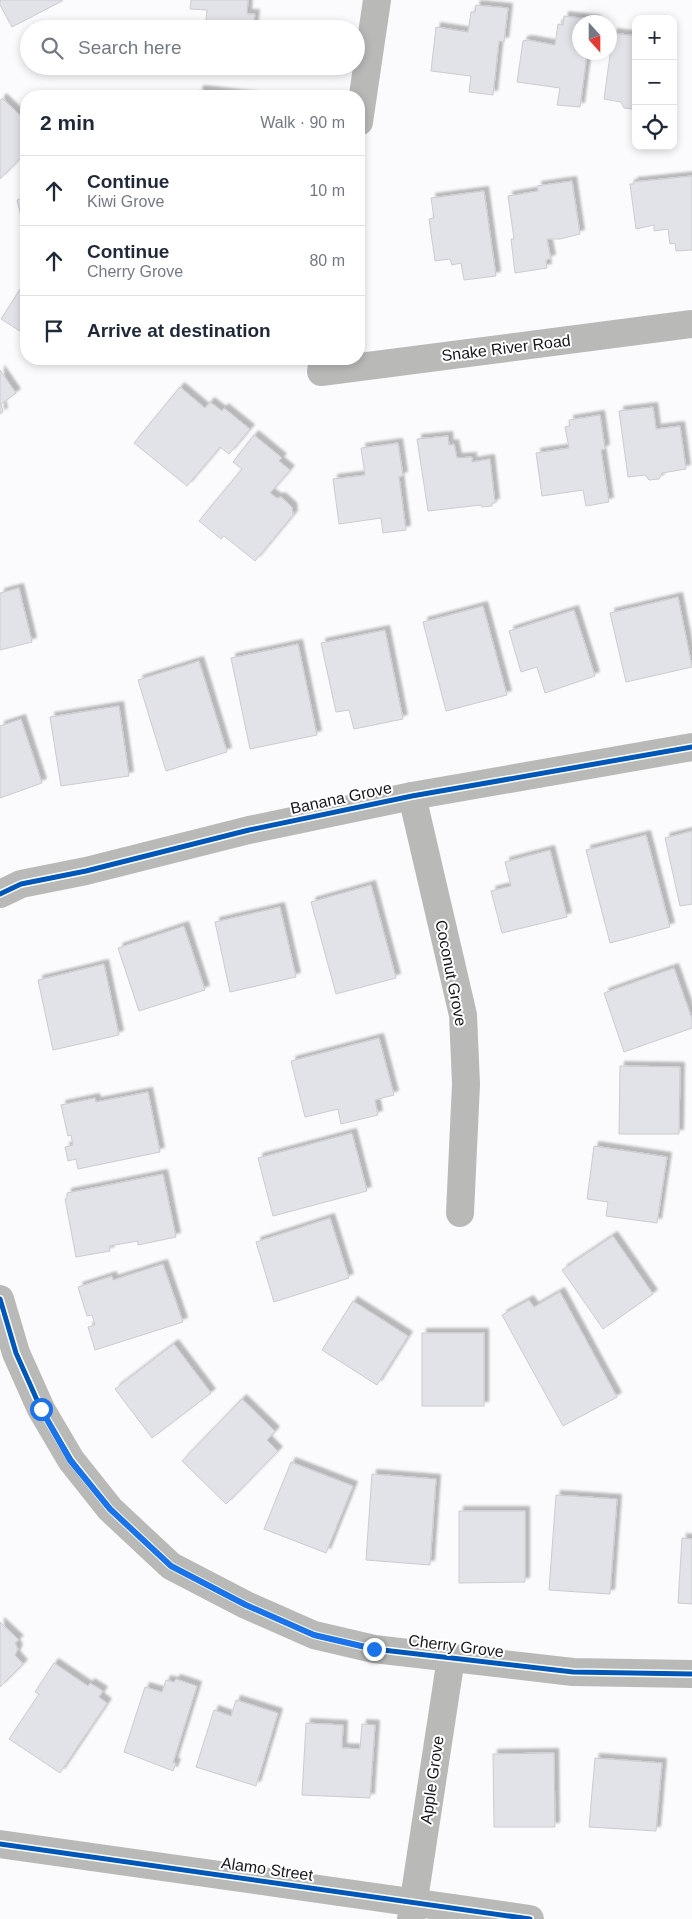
<!DOCTYPE html>
<meta charset="utf-8">
<style>
body{margin:0;font-family:Arial,sans-serif;background:#f6f6f7;color:#1f2937}
.controls{position:absolute;right:15px;top:15px;display:grid;overflow:hidden;border-radius:10px;box-shadow:0 2px 8px #0003}
.controls button{width:45px;height:45px;display:grid;place-items:center;padding:0;border:0;border-bottom:1px solid #e0e1e3;background:#fff;color:#1f2937;font:25px sans-serif}
.compass{position:absolute;left:572px;top:15px;width:45px;height:45px;border-radius:50%;background:#fff;box-shadow:0 2px 8px #0003;rotate:159deg}
.stop{position:absolute;width:15px;height:15px;margin:-11px;border:4px solid #1a73e8;border-radius:50%;background:#fff}
.stop.end{background:#1a73e8;border-color:#fff;box-shadow:0 1px 5px #0008}
.list{margin:0;padding:0;list-style:none}
h2{display:flex;justify-content:space-between;align-items:center;height:65px;margin:0;padding:0 20px;font-size:21px}
h2 small{font-size:16px;font-weight:400;color:#747a83}
.list li{display:grid;grid-template-columns:32px 1fr auto;gap:15px;align-items:center;box-sizing:border-box;height:70px;padding:0 20px;border-top:1px solid #e0e1e3}
.list b{display:block;font-size:19px;white-space:nowrap}
.list p{margin:0;font-size:16px;white-space:nowrap;color:#747a83}
.list em{font-size:16px;font-style:normal;color:#747a83}
.icon{flex:none;width:28px;height:28px;fill:none;stroke:currentColor;stroke-width:2;stroke-linecap:round;stroke-linejoin:round}
.map{position:relative;flex:none;width:692px;height:1919px;overflow:hidden}
.search{position:absolute;background:#fff;box-shadow:0 2px 8px #0003;left:20px;top:20px;width:345px;height:55px;display:flex;align-items:center;gap:12px;box-sizing:border-box;padding:0 18px;border-radius:28px;color:#747a83;font-size:19px}
.panel{position:absolute;background:#fff;box-shadow:0 2px 8px #0003;left:20px;top:90px;width:345px;height:275px;border-radius:20px}
.map>svg:first-child{display:block}
.building{fill:#e2e3e8;stroke:#cbccd0;filter:url(#shadow)}
.lines{fill:none;stroke-linecap:round;stroke-linejoin:round}
.minor{stroke:#b9b9b7;stroke-width:28}
.cycleway-casing{stroke:#fff;stroke-width:8}
.cycleway{stroke:#0057b8;stroke-width:5}
.route{stroke:#1a73e8;stroke-width:6}
.labels{text-anchor:middle;dominant-baseline:central;stroke-width:4;stroke-linejoin:round;paint-order:stroke}
.street-label{font-size:16px;fill:#16171d;stroke:#fff}
</style>
<div class="map">
<svg width="692" height="1919" viewBox="0 0 692 1919">
<defs>
<filter id="shadow"><feDropShadow dx="4.5" dy="-4.5" stdDeviation="1" flood-color="#0004"/></filter>
</defs>
<rect width="100%" height="100%" fill="#fbfbfd"/>
<g class="building">
<path d="M0 0H62V1L12 27 0 5Z"/>
<path d="M191 0H248L247 14H255L253 29H205L207 10 190 9Z"/>
<path d="M476 5 508 8 504 42 499 41 493 95 469 92 471 76 431 71 436 27 468 32 471 12H475Z"/>
<path d="M564 16 596 20V22H580V52H592L591 55 587 54 580 107 557 105 560 88 517 82 523 41 528 40 555 45 558 24 563 25Z"/>
<path d="M613 33 636 36V106L633 109 624 108 621 102 604 99Z"/>
<path d="M229 66H279L278 72Z"/>
<path d="M199 90 253 96H198Z"/>
<path d="M2 98 26 121V152L0 179V101Z"/>
<path d="M692 176V250L676 251 675 243 670 244 668 229 654 231V225L636 229 630 184H634L633 182Z"/>
<path d="M572 181 580 234 560 239H547L551 259 546 260 547 268 515 273 511 239H514L508 196 538 191 537 186Z"/>
<path d="M484 191 496 276 464 280 461 263 452 265 450 259 435 261 429 219 434 218 431 198Z"/>
<path d="M26 197V236L17 200Z"/>
<path d="M24 283 26 285V335L1 319Z"/>
<path d="M0 370 16 393 1 404 3 412 0 414Z"/>
<path d="M180 387 205 408 210 402 222 411 224 408 250 429 229 454 220 447 187 486 134 443Z"/>
<path d="M653 407 656 429 680 426 686 469 662 473 659 479 649 480 645 475 628 477 619 411Z"/>
<path d="M600 415 605 449 601 450 609 502 586 506 583 490 542 496 536 453 569 448 565 427 570 426 569 420Z"/>
<path d="M254 435 282 458 279 461 290 470 270 493 277 498 281 497 292 507 293 515 255 561 224 536 221 539 199 521 242 469 233 462Z"/>
<path d="M448 436 449 445 454 444 457 458 472 457V462L490 459 495 503H492V506L482 507 481 505 428 511 417 439Z"/>
<path d="M398 443 403 476 399 477 406 530 383 533 381 518 339 524 333 479 365 475 361 448Z"/>
<path d="M19 588 32 642 0 650V593Z"/>
<path d="M678 597 692 667 626 682 610 613Z"/>
<path d="M483 606 507 695 446 711 423 622Z"/>
<path d="M574 610 595 676 545 693 537 667 521 672 509 631Z"/>
<path d="M385 630 403 719 354 729 349 710 336 712 321 643Z"/>
<path d="M298 644 317 735 250 749 231 658Z"/>
<path d="M199 661 227 752 166 771 138 680Z"/>
<path d="M119 706 129 776 61 786 50 717Z"/>
<path d="M21 719 42 783 0 798V726Z"/>
<path d="M692 831V904L680 906 665 838Z"/>
<path d="M646 835 670 927 610 943 586 850Z"/>
<path d="M550 850 567 917 502 933 491 891 511 886 505 862Z"/>
<path d="M371 885 396 978 336 994 311 902Z"/>
<path d="M280 907 296 977 230 992 215 922Z"/>
<path d="M184 926 205 990 139 1011 118 948Z"/>
<path d="M104 964 119 1035 53 1050 38 980Z"/>
<path d="M674 968 692 1019V1028L624 1052 604 993Z"/>
<path d="M379 1038 394 1095 375 1100 378 1115 341 1124 338 1109 305 1117 291 1061Z"/>
<path d="M620 1066 680 1067 679 1134H619Z"/>
<path d="M148 1092 160 1152 78 1169 76 1159 68 1161 65 1147 73 1145 71 1135 68 1136 61 1105 95 1098 96 1102Z"/>
<path d="M352 1133 367 1191 273 1216 258 1158Z"/>
<path d="M594 1146 667 1157 657 1223 606 1216 608 1202 587 1199Z"/>
<path d="M163 1174 176 1237 138 1245V1241L109 1246 110 1251 76 1257 65 1199 67 1198V1193Z"/>
<path d="M330 1218 349 1278 274 1302 256 1242Z"/>
<path d="M613 1236 653 1294 603 1329 562 1270Z"/>
<path d="M163 1264 183 1322 95 1350 88 1327 95 1325 92 1315 87 1316 78 1287 112 1276 113 1280Z"/>
<path d="M560 1292 617 1397 563 1426 502 1315 529 1300 534 1307Z"/>
<path d="M353 1301 408 1336 377 1385 322 1350Z"/>
<rect x="422" y="1333" width="62" height="73"/>
<path d="M174 1344 211 1393 152 1438 115 1389Z"/>
<path d="M242 1399 275 1431 267 1440 278 1451 226 1504 182 1461Z"/>
<path d="M291 1462 353 1486 326 1553 264 1529Z"/>
<path d="M372 1474 436 1479 430 1565 366 1560Z"/>
<path d="M556 1495 617 1499 610 1594 549 1590Z"/>
<path d="M459 1511H525V1582L459 1583Z"/>
<path d="M682 1538 692 1539V1604L678 1603Z"/>
<path d="M0 1622 19 1640 15 1643 18 1649 15 1655 23 1664 0 1687Z"/>
<path d="M54 1663 88 1686 90 1683 103 1691 99 1697 107 1703 60 1773 9 1739 39 1694 35 1692Z"/>
<path d="M176 1679 197 1686 173 1763H176L173 1771 124 1752 145 1687 162 1692 166 1680 174 1682Z"/>
<path d="M236 1700 278 1713 256 1786 196 1767 214 1710 231 1716Z"/>
<path d="M306 1723 343 1725 342 1748 360 1749 362 1724 375 1725 370 1798 302 1795Z"/>
<path d="M554 1753 555 1827H494L493 1754Z"/>
<path d="M595 1758 662 1763 656 1831 589 1827Z"/>
</g>
<g class="lines">
<g class="minor">
<path d="M359 122 377 0"/>
<path d="M323 359 321 372 692 324"/>
<path d="M412 796 463 1015 466 1084 460 1213"/>
<path d="M0 894 21 884 86 871 249 830 412 796 692 747"/>
<path d="M0 1299 16 1353 41 1409 71 1460 110 1509 171 1566 246 1605 314 1635 374 1649 573 1672 692 1674"/>
<path d="M0 1844 530 1919"/>
<path d="M411 1919 451 1658"/>
</g>
<defs>
<g id="cycleway">
<path d="M0 894 21 884 86 871 249 830 412 796 692 747"/>
<path d="M0 1299 16 1353 41 1409 71 1460 110 1509 171 1566 246 1605 314 1635 374 1649 573 1672 692 1674"/>
<path d="M0 1844 530 1919"/>
</g>
</defs>
<use href="#cycleway" class="cycleway-casing"/>
<use href="#cycleway" class="cycleway"/>
</g>
<g class="lines">
<path class="route" d="M41 1409 70 1460 110 1509 171 1566 246 1605 314 1635 374 1649"/>
</g>
<g class="labels">
<g class="street-label">
<text transform="translate(506 348) rotate(-7)">Snake River Road</text>
<text transform="translate(341 798) rotate(-12)">Banana Grove</text>
<text transform="translate(451 973) rotate(79)">Coconut Grove</text>
<text transform="translate(456 1646) rotate(7)">Cherry Grove</text>
<text transform="translate(432 1780) rotate(-82)">Apple Grove</text>
<text transform="translate(267 1869) rotate(8)">Alamo Street</text>
</g>
</g>
</svg>
<div class="controls">
<button>+</button>
<button>−</button>
<button><svg class="icon" aria-label="locate" viewBox="0 0 24 24"><circle cx="12" cy="12" r="6"/><path d="M12 2v4M12 18v4M2 12h4M18 12h4"/></svg></button>
</div>
<svg class="compass" viewBox="-18 -18 36 36"><path d="M0-13l5 13h-10z" fill="#e53935"/><path d="M0 13l5-13h-10z" fill="#747a83"/></svg>
<div class="stop" style="left:41px;top:1409px"></div>
<div class="stop end" style="left:374px;top:1649px"></div>
<div class="search"><svg class="icon" aria-label="search" viewBox="0 0 24 24"><circle cx="10" cy="10" r="6"/><path d="M15 15l6 6"/></svg>Search here</div>
<section class="panel">
<h2>2 min<small>Walk · 90 m</small></h2>
<ul class="list">
<li><svg class="icon" aria-label="ahead" viewBox="0 0 24 24"><path d="M12 20V5M6 11l6-6 6 6"/></svg><div><b>Continue</b><p>Kiwi Grove</p></div><em>10 m</em></li>
<li><svg class="icon" aria-label="ahead" viewBox="0 0 24 24"><path d="M12 20V5M6 11l6-6 6 6"/></svg><div><b>Continue</b><p>Cherry Grove</p></div><em>80 m</em></li>
<li><svg class="icon" aria-label="arrive" viewBox="0 0 24 24"><path d="M6 21V4h12l-3 4 3 4H6"/></svg><div><b>Arrive at destination</b></div></li>
</ul>
</section>
</div>
